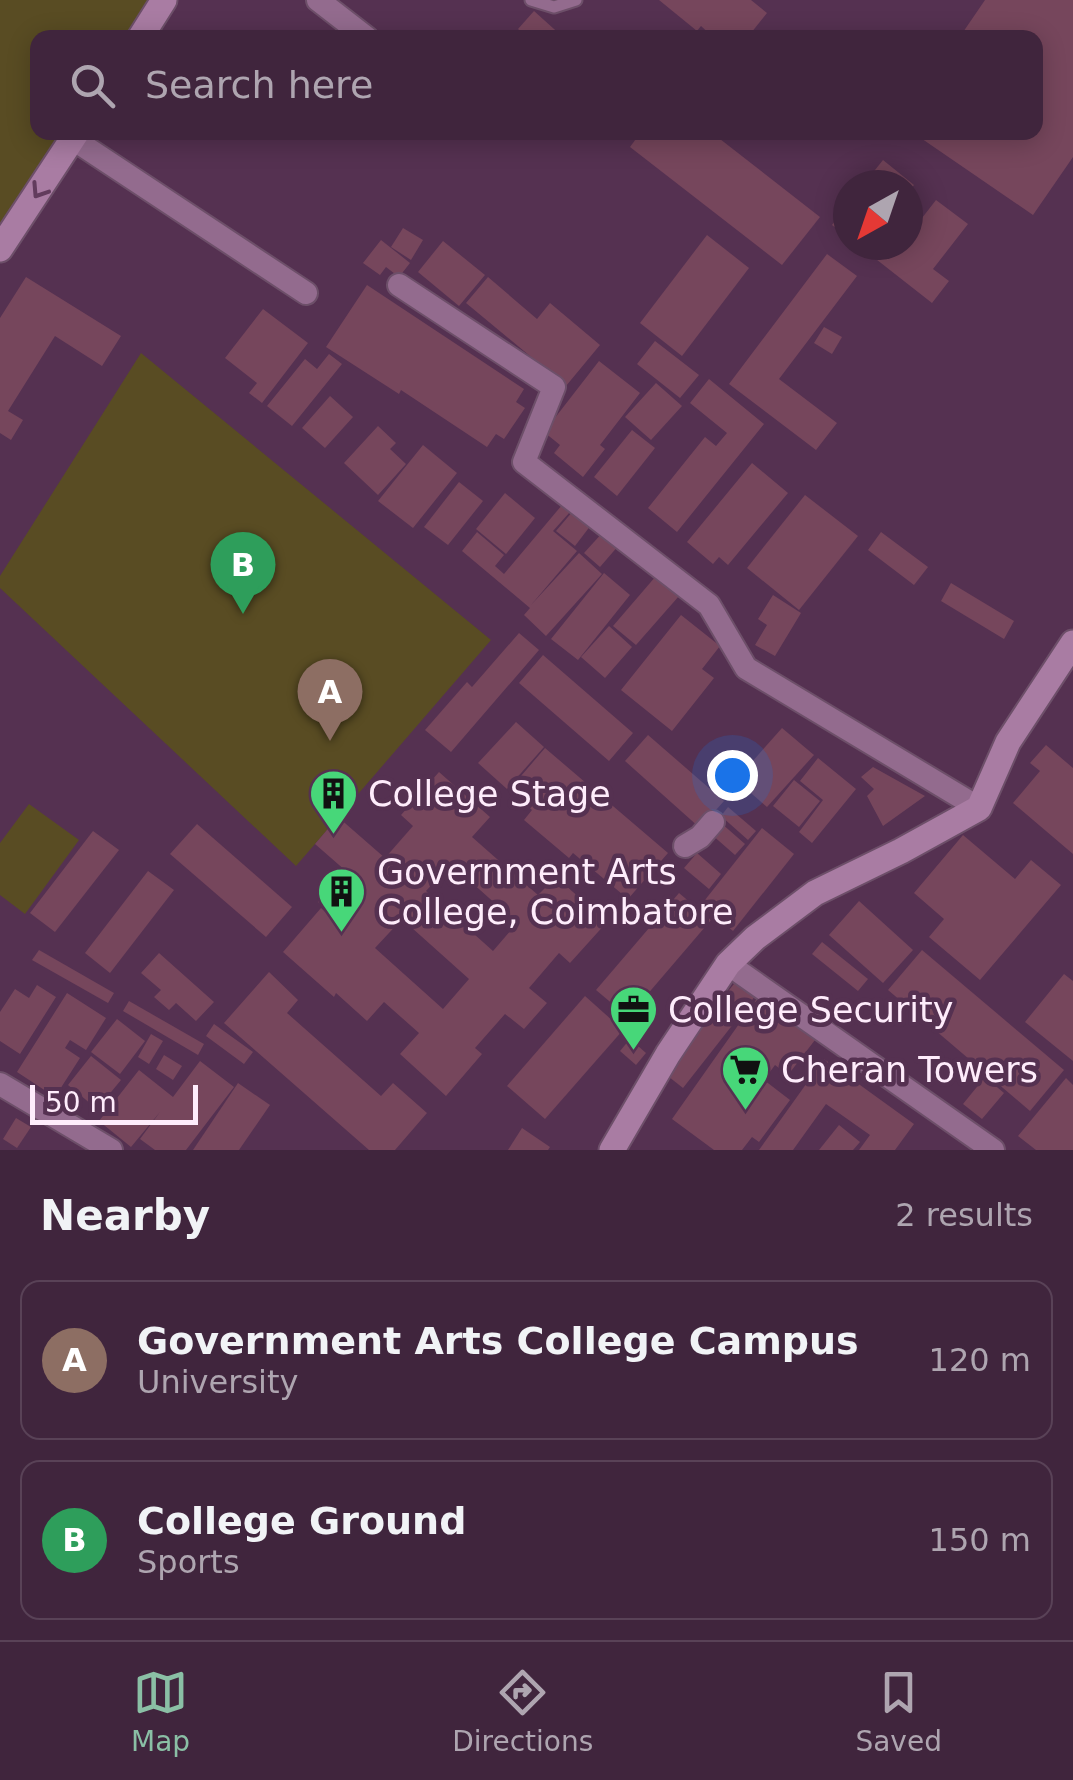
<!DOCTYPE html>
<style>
body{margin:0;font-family:"DejaVu Sans",sans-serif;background:#4b3148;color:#f1f3f6}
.compass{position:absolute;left:833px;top:170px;width:90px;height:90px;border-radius:50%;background:#40253d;box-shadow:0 5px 25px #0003;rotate:220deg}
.scale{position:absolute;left:30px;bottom:25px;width:168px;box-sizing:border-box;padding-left:10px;border:5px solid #feecfb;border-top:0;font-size:28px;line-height:35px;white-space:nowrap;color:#feecfb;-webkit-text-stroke:8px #553151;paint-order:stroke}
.you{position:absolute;left:732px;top:775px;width:35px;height:35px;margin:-25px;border:8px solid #fff;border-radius:50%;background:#1a73e8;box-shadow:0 0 0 15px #1a73e833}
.badge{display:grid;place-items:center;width:65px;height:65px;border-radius:50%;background:#8abfa5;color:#fff;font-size:32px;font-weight:700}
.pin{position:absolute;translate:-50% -82px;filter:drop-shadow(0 2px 5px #0008)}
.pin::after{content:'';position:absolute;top:52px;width:35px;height:30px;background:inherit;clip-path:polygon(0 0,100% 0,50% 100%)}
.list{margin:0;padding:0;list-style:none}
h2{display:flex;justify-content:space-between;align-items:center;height:130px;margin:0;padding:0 40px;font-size:42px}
h2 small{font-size:32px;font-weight:400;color:#aea5b0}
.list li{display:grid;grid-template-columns:65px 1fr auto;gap:30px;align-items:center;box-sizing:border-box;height:160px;margin:0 20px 20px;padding:0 20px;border:2px solid #594257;border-radius:20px}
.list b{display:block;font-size:38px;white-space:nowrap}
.list p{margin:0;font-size:32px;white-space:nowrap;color:#aea5b0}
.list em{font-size:32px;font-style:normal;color:#aea5b0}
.icon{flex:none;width:55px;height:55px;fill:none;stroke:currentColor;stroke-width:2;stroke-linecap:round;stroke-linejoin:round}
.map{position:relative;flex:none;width:1073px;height:1150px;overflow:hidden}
.search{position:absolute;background:#40253d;box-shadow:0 5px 25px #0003;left:30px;right:30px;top:30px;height:110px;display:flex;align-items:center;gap:25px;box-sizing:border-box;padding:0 35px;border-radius:20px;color:#aea5b0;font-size:38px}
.sheet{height:490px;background:#40253d}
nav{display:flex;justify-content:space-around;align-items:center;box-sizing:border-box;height:140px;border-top:2px solid #594257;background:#40253d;font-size:28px;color:#aea5b0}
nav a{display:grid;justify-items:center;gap:5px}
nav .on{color:#8abfa5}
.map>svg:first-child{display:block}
.green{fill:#594c23}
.building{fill:#76465c;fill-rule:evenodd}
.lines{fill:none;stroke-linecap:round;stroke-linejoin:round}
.lane-casing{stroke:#6d4f69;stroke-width:15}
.street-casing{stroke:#6d4f69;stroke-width:26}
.secondary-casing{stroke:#6d4f69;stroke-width:29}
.lane{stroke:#936b8e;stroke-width:11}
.street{stroke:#936b8e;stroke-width:22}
.secondary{stroke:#a97ca3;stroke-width:25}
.oneway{stroke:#623c5d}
.labels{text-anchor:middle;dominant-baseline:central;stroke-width:9;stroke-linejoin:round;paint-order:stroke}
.poi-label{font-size:35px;fill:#feecfb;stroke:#553151;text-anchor:start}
</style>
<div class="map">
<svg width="1073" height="1150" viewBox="0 0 1073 1150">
<rect width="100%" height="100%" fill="#553151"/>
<g class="green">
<path d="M0 0H154L129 37 38 38V132L64 133 0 227Z"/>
<path d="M141 353 491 640 296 866 0 588V576Z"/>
<path d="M29 804 79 840 25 914 0 895V843Z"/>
</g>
<g class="building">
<path d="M659 0H751L767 13 747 38H714L701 26 697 31Z"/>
<path d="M985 0H1073V157L1033 215 912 132H1036V38H959Z"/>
<path d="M534 11 564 38H528L518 29Z"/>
<path d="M641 132H711L820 217 782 265 630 147Z"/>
<path d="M883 160 914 185 908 192V185H863Z"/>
<path d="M936 200 968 224 933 269 949 281 932 303 858 245H908V236Z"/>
<path d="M848 204V237L832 225Z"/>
<path d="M403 228 423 240 411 260 391 247Z"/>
<path d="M707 235 749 268 682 356 640 323Z"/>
<path d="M381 240 410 263 399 277 386 267 380 275 363 263Z"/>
<path d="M443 241 485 275 459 306 418 272Z"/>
<path d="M827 254 857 276 779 379 837 423 816 450 729 384Z"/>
<path d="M26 277 121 336 102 366 55 336 8 411 23 420 11 440 0 433V318Z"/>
<path d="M488 277 537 319 550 303 600 345 566 386 466 303Z"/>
<path d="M367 285 524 389 516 402 525 408 504 439 496 434 487 447 401 390 399 394 326 347Z"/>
<path d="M263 309 308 343 262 403 249 393 257 383 225 358Z"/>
<path d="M824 327 842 337 832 354 814 343Z"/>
<path d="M655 341 699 375 680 398 637 364Z"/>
<path d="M329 354 342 364 292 426 267 406 305 359 317 369Z"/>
<path d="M599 361 640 393 600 445 605 449 583 477 554 453 560 445 544 432Z"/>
<path d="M709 379 764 424 677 532 648 508 705 437 716 446 727 433 690 403Z"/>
<path d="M656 383 682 406 651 440 625 417Z"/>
<path d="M330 396 353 417 325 448 302 428Z"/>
<path d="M378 426 396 443 390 449 406 464 378 495 344 463Z"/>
<path d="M632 430 655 448 617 496 594 477Z"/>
<path d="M423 445 457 473 413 528 378 501Z"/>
<path d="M752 463 788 493 728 565 719 557 713 564 687 542Z"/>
<path d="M459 482 483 501 448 545 424 527Z"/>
<path d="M505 493 535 518 506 554 476 529Z"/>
<path d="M805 495 858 536 799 610 747 568Z"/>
<path d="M562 505 570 512 553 531 577 551 531 605 579 553 602 574 546 636 524 615 530 608 462 551 477 532 504 555 495 566 504 574Z"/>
<path d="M573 511 591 525 575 546 556 531Z"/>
<path d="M604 531 619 545 600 567 584 553Z"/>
<path d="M881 532 928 567 914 585 868 550Z"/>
<path d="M604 573 630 595 578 660 551 639Z"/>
<path d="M656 576 679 596 636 645 613 626Z"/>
<path d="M951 583 1014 621 1004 639 941 601Z"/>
<path d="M773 595 801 613 775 656 755 645 767 625 758 619Z"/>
<path d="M681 615 720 646 702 669 714 678 672 731 621 690Z"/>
<path d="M609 626 632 647 605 678 581 657Z"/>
<path d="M519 633 539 650 451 752 425 730 467 682 472 687Z"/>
<path d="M543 655 633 733 609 761 519 683Z"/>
<path d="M516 722 544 747 507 789 478 763Z"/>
<path d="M782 728 814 755 767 807 736 780Z"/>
<path d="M648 735 724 801 700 828 625 761Z"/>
<path d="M1046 745 1073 768V854L1013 803 1040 771 1030 763Z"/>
<path d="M545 748 668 853 628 899 573 853 569 858 524 820 532 810 509 790Z"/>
<path d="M818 758 856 789 812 843 799 832 823 800 800 781Z"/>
<path d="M873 767 925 796 883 826 867 796 874 789 861 777Z"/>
<path d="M439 772 490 817 472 837 538 895 556 877 607 922 570 963 559 953 529 988 547 1003 524 1029 505 1014 475 1048 482 1054 446 1096 400 1054 419 1033 384 1002 367 1021 336 993 334 997 283 952 321 908 333 919 362 885 315 844 338 817 385 858 413 826 401 815ZM451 864 517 923 493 951 426 891ZM402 919 469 979 443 1009 375 948Z"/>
<path d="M794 780 820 801 799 827 773 806Z"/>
<path d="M728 807 756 831 748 840 721 816Z"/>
<path d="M721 823 745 844 735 855 711 834Z"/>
<path d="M197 824 292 907 266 937 170 854Z"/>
<path d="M762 828 794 854 733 931 701 905Z"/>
<path d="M93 831 119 850 55 932 30 913Z"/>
<path d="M963 835 1015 879 1031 860 1061 885 980 980 929 937 944 919 914 893Z"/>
<path d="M697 853 721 874 709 889 684 868Z"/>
<path d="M148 871 174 890 110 973 85 953Z"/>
<path d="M343 873 358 886 333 914 318 902Z"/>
<path d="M679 893 711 920 628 1017 596 990Z"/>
<path d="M859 901 913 950 883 983 829 935Z"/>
<path d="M822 942 868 979 858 991 812 954Z"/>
<path d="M39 950 114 993 108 1003 32 960Z"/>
<path d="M922 950 1064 1070 1030 1111 888 990Z"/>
<path d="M159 953 214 1002 196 1021 176 1003 169 1010 154 997 161 990 141 973Z"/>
<path d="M269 972 298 1000 287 1013 381 1096 393 1083 427 1113 395 1150H369L224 1023Z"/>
<path d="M1064 974 1073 981V1061L1025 1022Z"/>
<path d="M737 980 756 995 683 1088 664 1073Z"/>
<path d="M37 985 56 997 20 1054 0 1041V1012L15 989 29 998Z"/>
<path d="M67 993 106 1018 86 1050 70 1040 65 1048 80 1058 55 1097 17 1072Z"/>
<path d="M585 996 623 1030 545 1119 507 1086Z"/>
<path d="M758 997 815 1040 788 1075 775 1065 764 1080 790 1100 759 1142 752 1137 742 1150H714L672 1119Z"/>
<path d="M129 1001 204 1044 198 1055 123 1011Z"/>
<path d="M117 1019 145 1041 120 1074 91 1052Z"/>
<path d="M214 1024 253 1052 244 1064 206 1036Z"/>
<path d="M151 1034 163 1041 149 1064 138 1057Z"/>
<path d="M630 1039 646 1053 636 1065 620 1051Z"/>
<path d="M164 1055 182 1066 173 1080 156 1069Z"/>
<path d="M91 1056 121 1080 97 1109 68 1085Z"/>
<path d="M824 1059 914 1124 895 1150H859L870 1135 826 1104 793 1150H759Z"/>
<path d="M200 1061 234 1087 186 1150H155L140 1139 160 1112 131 1147 99 1121 139 1070 173 1097Z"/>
<path d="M985 1077 1004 1093 982 1119 963 1104Z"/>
<path d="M1066 1078 1073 1085V1150H1036L1018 1136Z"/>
<path d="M238 1083 270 1105 239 1150H193Z"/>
<path d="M16 1118 31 1127 17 1148 3 1139Z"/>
<path d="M839 1125 860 1142 853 1150H819Z"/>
<path d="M522 1128 550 1147 548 1150H508Z"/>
</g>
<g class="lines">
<defs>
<path id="lane" d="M531 0 554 7 576 0"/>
<g id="street">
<path d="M318 0 367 38"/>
<path d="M73 139 306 293"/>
<path d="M399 285 554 387 524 462 709 605 746 668 979 808"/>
<path d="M685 846 700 837 713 822"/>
<path d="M728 964 993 1150"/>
<path d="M0 1084 111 1150"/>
</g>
<g id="secondary">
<path d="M140 38 164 0"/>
<path d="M0 249 77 132"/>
<path d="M612 1150 668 1054 728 964 755 938 815 893 901 851 979 808 1008 742 1073 643"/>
</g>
</defs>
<use href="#lane" class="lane-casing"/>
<use href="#street" class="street-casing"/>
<use href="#secondary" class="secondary-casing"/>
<use href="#lane" class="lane"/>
<use href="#street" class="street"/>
<use href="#secondary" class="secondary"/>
</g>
<defs><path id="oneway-chevron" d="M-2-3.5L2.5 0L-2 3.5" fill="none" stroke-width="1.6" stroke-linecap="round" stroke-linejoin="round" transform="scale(2.5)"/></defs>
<use class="oneway" href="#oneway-chevron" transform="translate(39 191) rotate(123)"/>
<defs>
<symbol id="building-pin" viewBox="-11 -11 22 30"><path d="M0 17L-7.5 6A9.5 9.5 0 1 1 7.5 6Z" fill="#47d779" stroke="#553151"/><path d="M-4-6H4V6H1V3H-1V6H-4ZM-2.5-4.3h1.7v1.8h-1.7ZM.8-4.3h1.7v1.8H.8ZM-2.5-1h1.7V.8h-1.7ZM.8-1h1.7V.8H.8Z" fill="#111"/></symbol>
<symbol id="office-pin" viewBox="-11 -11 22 30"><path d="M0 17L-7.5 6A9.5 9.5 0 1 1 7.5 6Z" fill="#47d779" stroke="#553151"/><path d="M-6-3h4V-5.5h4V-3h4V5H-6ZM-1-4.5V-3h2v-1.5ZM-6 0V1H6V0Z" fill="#111"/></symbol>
<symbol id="supermarket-pin" viewBox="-11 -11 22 30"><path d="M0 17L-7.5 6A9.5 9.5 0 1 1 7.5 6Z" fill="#47d779" stroke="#553151"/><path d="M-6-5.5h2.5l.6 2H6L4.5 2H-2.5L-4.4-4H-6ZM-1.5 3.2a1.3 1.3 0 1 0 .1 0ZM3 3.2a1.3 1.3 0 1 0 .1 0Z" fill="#111"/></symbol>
</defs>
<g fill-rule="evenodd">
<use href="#building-pin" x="306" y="766" width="55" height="75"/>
<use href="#building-pin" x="314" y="864" width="55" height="75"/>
<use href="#office-pin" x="606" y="982" width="55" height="75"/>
<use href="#supermarket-pin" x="718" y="1042" width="55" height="75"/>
</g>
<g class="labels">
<g class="poi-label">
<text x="368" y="794">College Stage</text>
<text x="377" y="872">Government Arts<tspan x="377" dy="40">College, Coimbatore</tspan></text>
<text x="668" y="1010">College Security</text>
<text x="781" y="1070">Cheran Towers</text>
</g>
</g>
</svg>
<svg class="compass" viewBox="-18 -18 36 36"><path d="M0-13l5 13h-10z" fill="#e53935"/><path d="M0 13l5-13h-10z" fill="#aea5b0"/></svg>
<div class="scale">50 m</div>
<div class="you"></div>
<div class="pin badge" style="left:330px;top:741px;background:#8d6e63">A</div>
<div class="pin badge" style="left:243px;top:614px;background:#2e9e5b">B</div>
<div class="search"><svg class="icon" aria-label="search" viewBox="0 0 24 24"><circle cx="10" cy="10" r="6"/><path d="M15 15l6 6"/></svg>Search here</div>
</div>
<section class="sheet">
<h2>Nearby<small>2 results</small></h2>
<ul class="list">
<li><span class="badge" style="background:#8d6e63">A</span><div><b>Government Arts College Campus</b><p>University</p></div><em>120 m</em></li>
<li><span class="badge" style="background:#2e9e5b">B</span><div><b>College Ground</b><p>Sports</p></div><em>150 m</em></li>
</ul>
</section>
<nav>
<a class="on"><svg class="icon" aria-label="map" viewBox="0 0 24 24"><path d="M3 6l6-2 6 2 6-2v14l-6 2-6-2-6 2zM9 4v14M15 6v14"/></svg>Map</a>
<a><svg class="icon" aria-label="directions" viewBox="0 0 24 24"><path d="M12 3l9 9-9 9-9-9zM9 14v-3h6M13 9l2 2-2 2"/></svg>Directions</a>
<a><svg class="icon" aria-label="saved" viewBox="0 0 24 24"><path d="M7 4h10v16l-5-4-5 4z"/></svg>Saved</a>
</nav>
